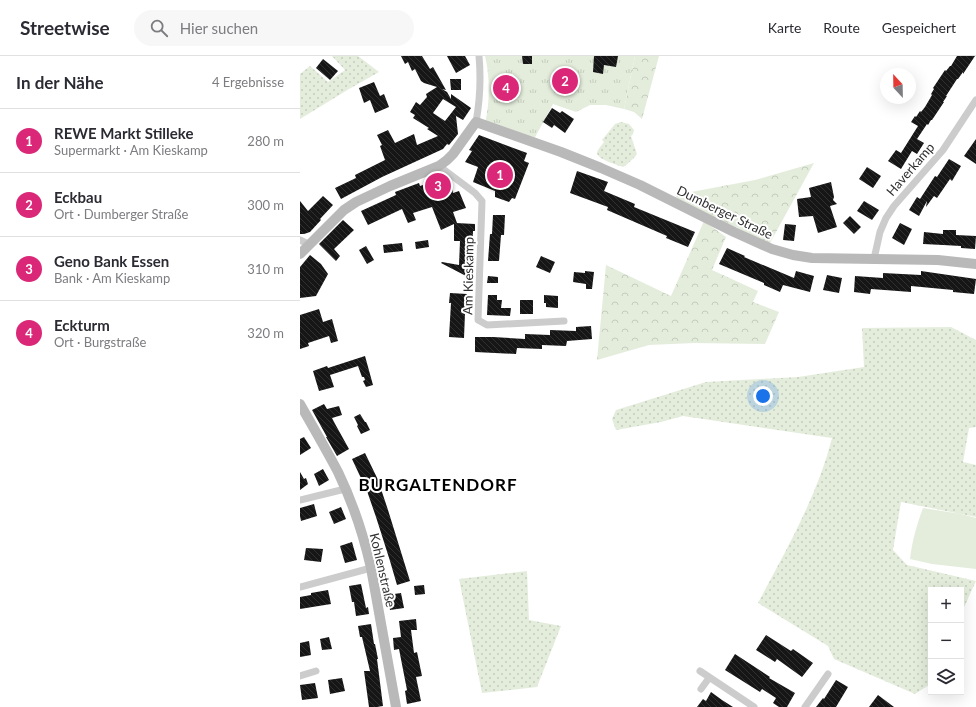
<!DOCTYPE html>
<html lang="de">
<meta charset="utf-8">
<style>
body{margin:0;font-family:Lato,sans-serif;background:#f7f7f7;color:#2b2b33}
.controls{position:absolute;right:12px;bottom:12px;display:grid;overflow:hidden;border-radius:0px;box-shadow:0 4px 16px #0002}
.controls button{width:36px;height:36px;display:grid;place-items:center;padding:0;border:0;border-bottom:1px solid #e1e1e2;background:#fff;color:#2b2b33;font:20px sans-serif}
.compass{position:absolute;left:580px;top:12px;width:36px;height:36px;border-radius:50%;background:#fff;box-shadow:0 4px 16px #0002;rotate:338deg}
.you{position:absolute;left:463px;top:340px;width:14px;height:14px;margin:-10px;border:3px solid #fff;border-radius:50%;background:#1a73e8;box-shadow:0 0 0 6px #1a73e833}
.badge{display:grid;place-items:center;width:26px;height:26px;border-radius:50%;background:#db2777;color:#fff;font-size:13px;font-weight:700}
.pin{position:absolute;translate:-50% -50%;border:2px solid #fff;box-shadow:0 1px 4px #0006}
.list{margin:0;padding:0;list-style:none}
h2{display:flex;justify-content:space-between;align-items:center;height:52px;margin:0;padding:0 16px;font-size:17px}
h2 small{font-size:13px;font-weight:400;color:#7c7c81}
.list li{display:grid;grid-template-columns:26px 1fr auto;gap:12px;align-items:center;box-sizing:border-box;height:64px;padding:0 16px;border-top:1px solid #e1e1e2}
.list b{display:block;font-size:15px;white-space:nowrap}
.list p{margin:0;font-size:13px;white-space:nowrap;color:#7c7c81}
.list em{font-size:13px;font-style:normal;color:#7c7c81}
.icon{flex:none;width:22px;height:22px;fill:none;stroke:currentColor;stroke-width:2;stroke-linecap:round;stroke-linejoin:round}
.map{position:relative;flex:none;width:676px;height:651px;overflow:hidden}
header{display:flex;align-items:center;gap:24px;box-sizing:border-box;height:56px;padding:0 20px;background:#fff;border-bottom:1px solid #e1e1e2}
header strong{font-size:19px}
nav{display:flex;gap:22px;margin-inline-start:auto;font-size:14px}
.search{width:280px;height:36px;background:#f7f7f7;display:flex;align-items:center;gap:10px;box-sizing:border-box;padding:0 14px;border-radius:22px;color:#7c7c81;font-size:15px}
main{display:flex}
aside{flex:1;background:#fff}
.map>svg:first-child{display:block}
.grass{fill:url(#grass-dots)}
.forest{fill:url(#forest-crowns)}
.park{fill:url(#park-tufts)}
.garden{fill:#e4eddc}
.building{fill:url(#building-back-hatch);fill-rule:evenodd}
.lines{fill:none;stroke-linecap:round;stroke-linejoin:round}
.street{stroke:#ccc;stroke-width:7}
.secondary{stroke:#b9b9b9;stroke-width:10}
.labels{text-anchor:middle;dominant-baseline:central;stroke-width:4;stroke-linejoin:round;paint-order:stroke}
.street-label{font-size:13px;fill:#2f2f2f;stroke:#fff}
.district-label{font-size:17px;font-weight:bold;letter-spacing:1px;fill:#000;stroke:#fff}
</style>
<header>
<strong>Streetwise</strong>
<div class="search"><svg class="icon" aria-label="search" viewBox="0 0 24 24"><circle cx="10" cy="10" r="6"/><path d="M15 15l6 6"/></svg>Hier suchen</div>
<nav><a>Karte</a><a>Route</a><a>Gespeichert</a></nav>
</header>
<main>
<aside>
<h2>In der Nähe<small>4 Ergebnisse</small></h2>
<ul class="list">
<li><span class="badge">1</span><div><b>REWE Markt Stilleke</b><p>Supermarkt · Am Kieskamp</p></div><em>280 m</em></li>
<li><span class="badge">2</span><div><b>Eckbau</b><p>Ort · Dumberger Straße</p></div><em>300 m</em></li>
<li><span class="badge">3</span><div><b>Geno Bank Essen</b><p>Bank · Am Kieskamp</p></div><em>310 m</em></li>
<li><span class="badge">4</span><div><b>Eckturm</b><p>Ort · Burgstraße</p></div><em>320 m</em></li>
</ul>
</aside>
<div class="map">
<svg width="676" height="651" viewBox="0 0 676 651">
<defs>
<pattern id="grass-dots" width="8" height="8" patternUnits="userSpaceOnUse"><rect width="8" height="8" fill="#e4eddc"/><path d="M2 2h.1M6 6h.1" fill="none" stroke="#c4ccbd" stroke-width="1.8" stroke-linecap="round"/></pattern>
<pattern id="forest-crowns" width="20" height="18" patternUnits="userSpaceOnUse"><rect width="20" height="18" fill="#e4eddc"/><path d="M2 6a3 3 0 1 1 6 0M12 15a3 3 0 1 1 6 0" fill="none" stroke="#c4ccbd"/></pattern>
<pattern id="park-tufts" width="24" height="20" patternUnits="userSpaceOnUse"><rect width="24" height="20" fill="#e4eddc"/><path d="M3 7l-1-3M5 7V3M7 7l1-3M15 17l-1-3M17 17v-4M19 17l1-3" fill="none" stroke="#c4ccbd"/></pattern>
<pattern id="building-back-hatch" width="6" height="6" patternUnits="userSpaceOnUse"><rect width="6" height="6" fill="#161616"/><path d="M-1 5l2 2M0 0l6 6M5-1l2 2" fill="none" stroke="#303030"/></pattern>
</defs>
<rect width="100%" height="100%" fill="#fff"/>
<g class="grass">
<path d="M32 0H58L79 16 49 33 0 63V18L10 10 28 26 45 14Z"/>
<path d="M321 66 329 68 334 74 333 78 331 80 337 98C335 101 326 110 323 111 317 109 297 103 297 97 297 94 302 89 304 86L302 84 315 68Z"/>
<path d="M651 271 676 284V371L669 372 663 406 676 409V461L601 446 593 494 607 509 676 525 661 558V534H631V625L629 629 615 638 534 603 528 590 458 547C486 494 517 441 532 382L383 360 361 366 316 374 312 363 316 354 406 326 498 321 564 311 562 272Z"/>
<path d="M227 515 229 564 261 570 237 631 182 637 159 523Z"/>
</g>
<g class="forest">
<path d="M335 0H359L342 63 334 56 324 53Z"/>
<path d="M514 107 470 187 433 170 377 142 375 139 455 124Z"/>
<path d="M404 165 426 181 412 214 458 235 453 246 479 256 465 288 394 287 349 289 297 304 306 209 371 240Z"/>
</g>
<path class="park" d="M185 0H335L324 53 306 49H290L276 56 253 48 233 85 185 67C190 47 190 20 185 0Z"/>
<path class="garden" d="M623 452 661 458 676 462V513L632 508 610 503C612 485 617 468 623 452Z"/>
<g class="building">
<path d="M101 0H122L130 13 133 11 146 34 142 33 147 36 151 43V38L171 52 163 64 156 60 158 78 149 89 147 88 143 93 82 121 41 143 35 132 56 122 55 119 85 104 80 90 82 89 77 79 88 74 95 87 114 78 117 89 138 80 127 73 129 72 113 62 115 59 110 56 116 46 120 49 127 41 126 38 137 31 124 27 121 25 115 13 112 15 108 6 105 8ZM143 43 156 51 145 65 133 57Z"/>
<path d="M147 0H165L170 9 156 17Z"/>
<path d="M222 0H232V8H223Z"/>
<path d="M294 0H318L316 11 304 9 303 18 293 16Z"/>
<path d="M657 0H675L663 18V16L658 23H657L646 40H647L643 46H644L632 64H631L628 69 627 68 617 83 624 87 617 98 612 95 601 113 588 105 596 94 601 97 618 70 611 66 615 60 616 61 620 55 621 56 625 51 632 39 631 38 634 33 633 32 645 14 646 15 650 10H651Z"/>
<path d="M23 3 38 15 30 24 16 12Z"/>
<path d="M264 16 276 17 274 28 277 32 275 36H272L268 33H263Z"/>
<path d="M150 23H161V34H151Z"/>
<path d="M74 26 80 40 84 38 89 51 75 57 70 44 64 47 59 32Z"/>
<path d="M252 52 260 57 262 55 274 63 265 77 254 69 252 72 243 66Z"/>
<path d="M179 79 227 97 224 105 229 107 215 143 212 142 209 146 195 141V135L173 126 178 111 165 106 172 95 169 94Z"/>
<path d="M676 83V108L664 100Z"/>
<path d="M649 103 661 110 652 125 650 123 637 142 634 140 626 151 627 145 619 160 609 154 617 141 620 143 635 120 637 121Z"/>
<path d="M567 111 581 120 573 132 559 123Z"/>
<path d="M277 115 308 126 304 135 335 148 334 151 395 176 388 191 366 182 367 180 307 154 308 151 270 137Z"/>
<path d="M135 125 136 127 143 125 144 128H146L147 131H149L150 134 152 133 153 137 159 135 166 152 153 156 157 167H156L175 168V175H173L172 201H169L168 221 141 207 142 206 159 209 160 185H154V168L141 174 132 151 113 157 116 164 108 167 102 153 68 169 61 155 96 139 95 136 119 127 120 130Z"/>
<path d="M531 126 534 141 533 144 537 148 530 150 537 171 518 177 513 160 499 161 497 143 511 141 509 132Z"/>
<path d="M23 140 33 149 20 163 21 164 10 176 4 178H0V145L8 155Z"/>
<path d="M564 145 579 154 572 164 557 155Z"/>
<path d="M193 159H205L204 179H201L199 205H188L190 178H192Z"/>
<path d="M550 160 561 171 554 178 543 167Z"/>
<path d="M43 164 54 174 34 193 40 200 36 205 19 188Z"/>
<path d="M600 167 612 173 604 189 592 182Z"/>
<path d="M485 168 496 169 494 185 483 184Z"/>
<path d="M643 174H656V179L676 180 675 193 661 192V190L643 189 623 188 624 176 643 178Z"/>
<path d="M128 184 129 191 116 193 115 186Z"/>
<path d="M102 187 103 195 84 197 83 189Z"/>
<path d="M66 190 74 204 67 208 59 194Z"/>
<path d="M427 192 445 200 444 201 494 222 496 215 514 220 510 236 483 229 480 236 464 229V227L419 208Z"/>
<path d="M10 199 21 208 28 218 16 240 0 242V211Z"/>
<path d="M241 200 255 206 250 217 236 211Z"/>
<path d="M285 215 294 216 292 233H286V228L273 226 274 216 285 217Z"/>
<path d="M621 215 676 223 674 238 653 236V234L611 230V236L571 233 570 238 554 236 555 220 583 222V217L621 219Z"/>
<path d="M527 219 542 222 539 237 523 234Z"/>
<path d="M188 220 198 221V227H187Z"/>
<path d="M150 237 167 238 168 257H165L164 282 149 281 151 247H149Z"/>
<path d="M188 239H197V244H202L201 252H211L210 260 187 259Z"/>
<path d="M244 239 258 240V252L246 251V247H244Z"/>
<rect x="220" y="244" width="13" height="14"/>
<path d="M19 253 23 266 32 263 38 285 31 287 29 280 8 287 9 290 0 293V259Z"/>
<path d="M291 270 292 283 267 285 266 290 242 289V293L217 292 216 298 175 296V281H193L225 283V278L250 279V274L276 275V271Z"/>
<path d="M65 300 73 329 66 331 63 325 65 324 64 321H62L58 310 30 319 34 331 19 335 13 315 27 310 28 312Z"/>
<path d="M24 348 27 353 39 350 42 359 32 362 34 366 49 393 37 400 26 381H27L12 354Z"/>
<path d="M60 358 65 366H66L70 374 61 378 57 370 58 369 54 361Z"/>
<path d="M4 381 11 392 0 399V383Z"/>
<path d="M65 397 81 430H80L88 454 110 525 97 529 90 505 76 461 67 435 52 403Z"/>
<path d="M23 413 29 424 19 430 14 418Z"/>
<path d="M0 416 4 423 6 422 8 428 0 434Z"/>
<path d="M14 448 17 460 1 465 0 460V452Z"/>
<path d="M41 451 46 463 34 468 29 456Z"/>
<path d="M52 486 57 504 45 507 40 490Z"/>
<path d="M6 492 23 493 21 506 4 504Z"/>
<path d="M61 528 66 552 68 551 69 558 56 560 54 546H52L49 530Z"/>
<path d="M124 529 125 538 115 539 114 530Z"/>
<path d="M28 534 31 548 0 553V541L11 539V537Z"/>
<path d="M101 537 104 552 90 554 87 539Z"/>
<path d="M116 563 117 574H111L114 597 117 596 122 620 116 621 121 645 107 648 105 635 107 634 99 593 94 594 93 582 101 581 99 565Z"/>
<path d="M71 568 74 588H75L78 603H77L83 650 77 651H69L64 615H70L62 581H60L58 570Z"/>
<path d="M466 579 491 595 493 593 513 607 502 621 477 603 475 606 456 594Z"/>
<path d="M29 581 32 593 22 594 20 583Z"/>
<path d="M9 585 11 599 0 601V587Z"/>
<path d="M435 598 470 621 469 622 495 637 487 651H479L473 647 476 642 462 633 460 636 425 614Z"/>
<path d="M42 622 45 635 30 638 28 624Z"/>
<path d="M536 624 548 631 536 651H516L523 642 524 643Z"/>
<path d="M15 627 18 642 2 644 0 629Z"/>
<path d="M411 636 422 644 433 651H397L403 643 406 645Z"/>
<path d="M578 639 594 651H569Z"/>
</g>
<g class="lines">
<g class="street">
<path d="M176 66C180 44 181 22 179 0"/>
<path d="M139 110 175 137 182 145 178 264 187 269 264 265"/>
<path d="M0 184 10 189"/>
<path d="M574 203 580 176 586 162 594 150 643 94 676 44"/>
<path d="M0 444 45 433"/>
<path d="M0 531 71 512"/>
<path d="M400 615 454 651"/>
<path d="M0 620 16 615"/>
<path d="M401 633 409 622"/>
<path d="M505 651 528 618"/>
</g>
<g class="secondary">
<path d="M0 198 44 154 56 146 90 130 139 110 147 104 153 98 176 66 261 96 301 112 340 129 434 176 472 193 493 199 512 202 638 204 676 208"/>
<path d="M0 348C13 371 26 393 38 416 52 445 64 481 71 512L96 651"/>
</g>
</g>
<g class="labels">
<g class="street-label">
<text transform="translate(610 113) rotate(-49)">Haverkamp</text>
<text transform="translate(425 156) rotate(26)">Dumberger Straße</text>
<text transform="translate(168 220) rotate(-89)">Am Kieskamp</text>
<text transform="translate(83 514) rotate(77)">Kohlenstraße</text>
</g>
<g class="district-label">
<text x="138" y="428">BURGALTENDORF</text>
</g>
</g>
</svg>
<div class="controls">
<button>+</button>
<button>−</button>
<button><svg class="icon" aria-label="layers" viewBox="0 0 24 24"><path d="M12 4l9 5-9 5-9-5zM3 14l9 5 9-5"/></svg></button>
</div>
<svg class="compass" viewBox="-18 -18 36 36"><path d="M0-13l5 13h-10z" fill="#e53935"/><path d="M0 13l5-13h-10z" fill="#7c7c81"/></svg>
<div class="you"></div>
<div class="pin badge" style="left:200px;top:119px">1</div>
<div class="pin badge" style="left:265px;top:25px">2</div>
<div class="pin badge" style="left:138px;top:130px">3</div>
<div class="pin badge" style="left:206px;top:32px">4</div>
</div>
</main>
